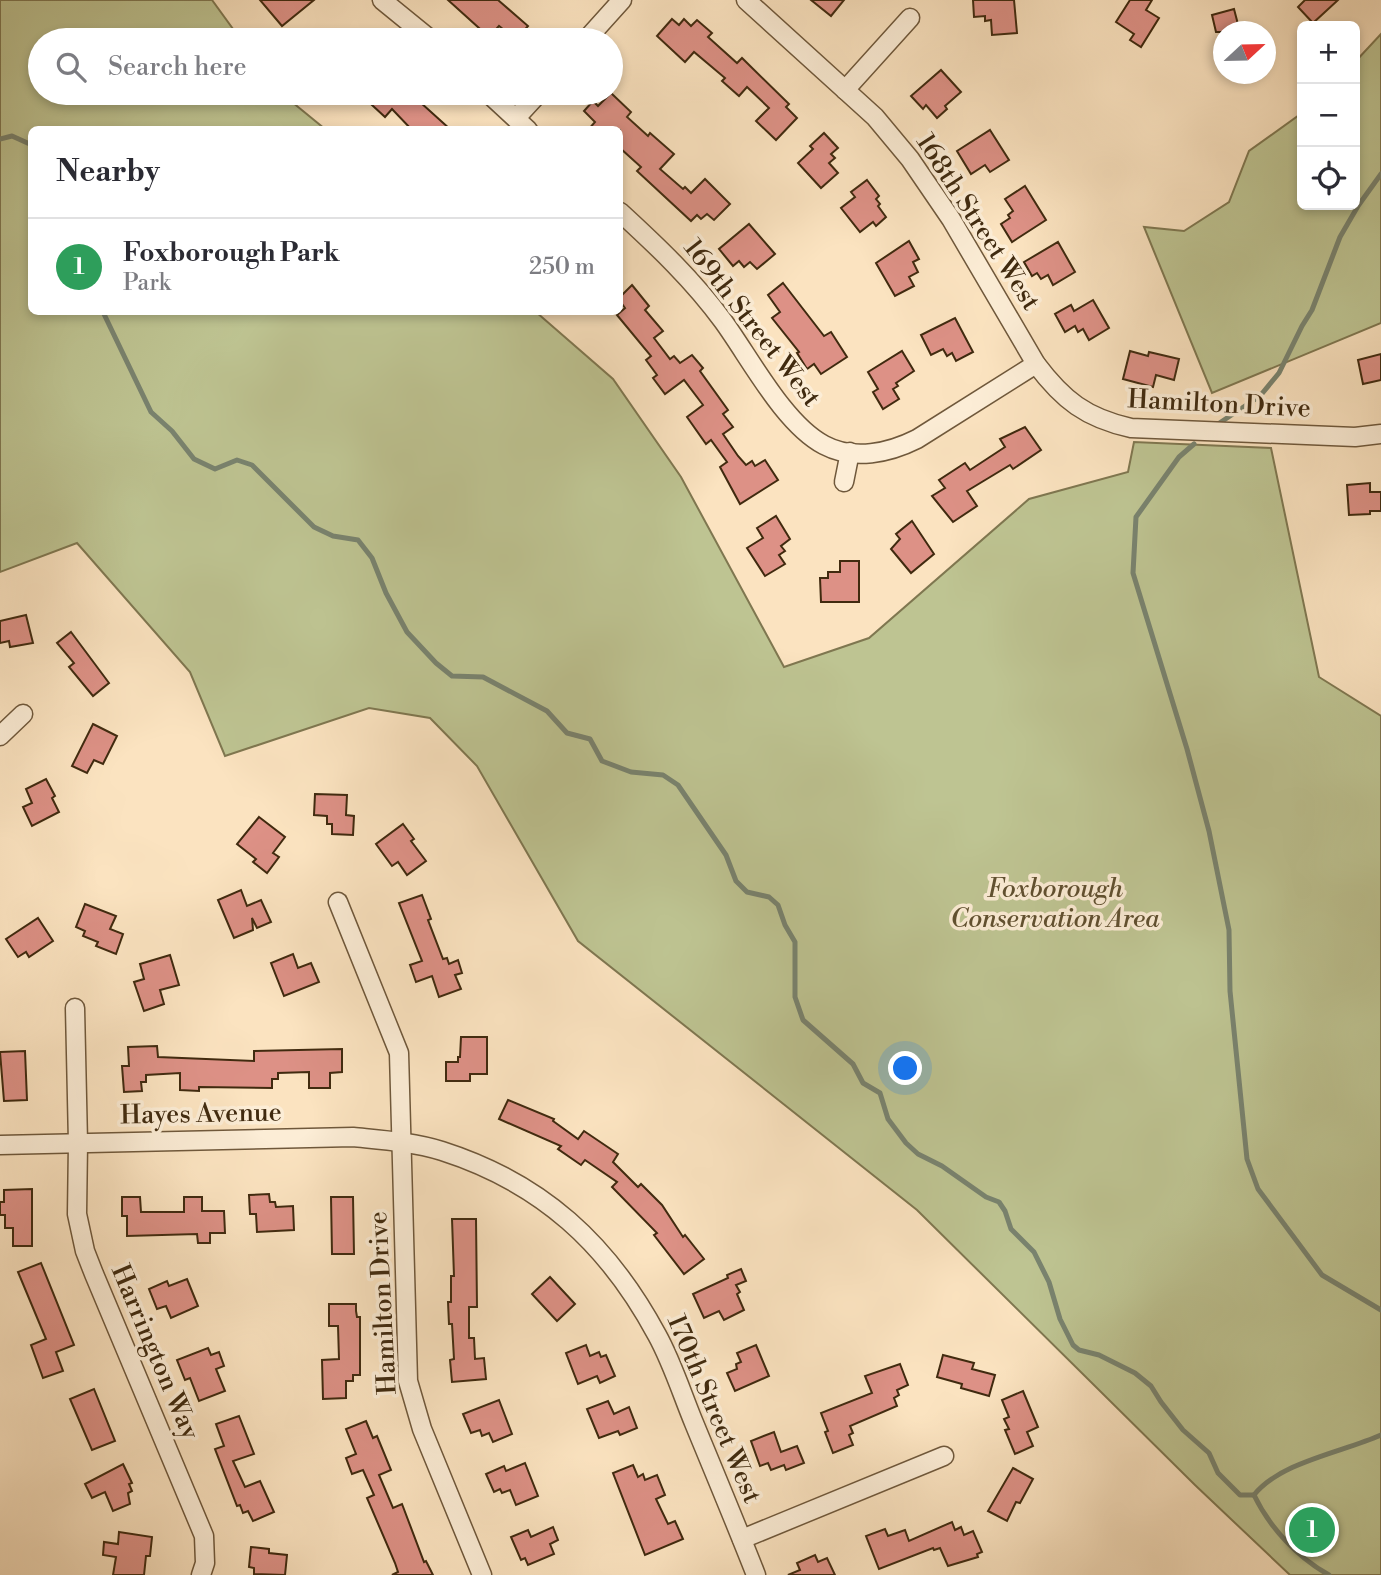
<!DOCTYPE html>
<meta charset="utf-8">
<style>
body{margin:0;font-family:"Libre Bodoni",serif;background:#f2f2f3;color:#2b2b33}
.controls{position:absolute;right:21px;top:21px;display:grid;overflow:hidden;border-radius:10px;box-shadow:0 4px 10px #0003}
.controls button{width:63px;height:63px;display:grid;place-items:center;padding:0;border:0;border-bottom:2px solid #e1e1e2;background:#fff;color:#2b2b33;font:35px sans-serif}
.compass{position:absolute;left:1213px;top:21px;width:63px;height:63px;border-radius:50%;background:#fff;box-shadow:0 4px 10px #0003;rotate:68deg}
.you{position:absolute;left:906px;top:1069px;width:24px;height:24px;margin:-18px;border:5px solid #fff;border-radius:50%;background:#1a73e8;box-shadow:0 0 0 10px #1a73e833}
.badge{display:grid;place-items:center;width:46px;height:46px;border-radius:50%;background:#0f766e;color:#fff;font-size:23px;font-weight:700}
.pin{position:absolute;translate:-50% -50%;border:4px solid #fff;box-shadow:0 2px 7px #0006}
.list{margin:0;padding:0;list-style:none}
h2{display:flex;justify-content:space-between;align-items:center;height:91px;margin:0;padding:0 28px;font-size:30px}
h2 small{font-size:23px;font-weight:400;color:#7c7c81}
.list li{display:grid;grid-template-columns:46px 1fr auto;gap:21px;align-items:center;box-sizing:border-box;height:98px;padding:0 28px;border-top:2px solid #e1e1e2}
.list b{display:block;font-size:26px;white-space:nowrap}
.list p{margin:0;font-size:23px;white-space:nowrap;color:#7c7c81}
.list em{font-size:23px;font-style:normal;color:#7c7c81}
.icon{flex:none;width:38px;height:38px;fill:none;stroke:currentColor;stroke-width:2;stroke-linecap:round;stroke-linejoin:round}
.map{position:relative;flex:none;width:1381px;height:1575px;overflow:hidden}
.search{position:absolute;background:#fff;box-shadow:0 4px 10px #0003;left:28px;top:28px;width:595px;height:77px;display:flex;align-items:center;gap:18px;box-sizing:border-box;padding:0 24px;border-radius:38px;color:#7c7c81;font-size:26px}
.panel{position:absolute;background:#fff;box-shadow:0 4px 10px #0003;left:28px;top:126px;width:595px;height:189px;border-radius:10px}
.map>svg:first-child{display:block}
.green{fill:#bec492;stroke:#7f7750;stroke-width:2}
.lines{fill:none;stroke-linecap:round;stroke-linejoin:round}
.stream{stroke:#79836f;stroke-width:5}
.building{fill:#dd9186;stroke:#402a0f;stroke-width:2}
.minor-casing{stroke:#6f583b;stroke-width:21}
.minor{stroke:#fcedd6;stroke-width:18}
.labels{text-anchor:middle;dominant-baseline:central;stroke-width:7;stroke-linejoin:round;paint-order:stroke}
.street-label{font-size:26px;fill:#402a0f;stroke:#fcedd6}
.park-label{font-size:26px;font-style:italic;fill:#605030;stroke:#fcedd6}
</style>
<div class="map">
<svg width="1381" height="1575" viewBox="0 0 1381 1575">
<rect width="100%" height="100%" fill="#fbe3c0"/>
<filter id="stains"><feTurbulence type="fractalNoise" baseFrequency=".00286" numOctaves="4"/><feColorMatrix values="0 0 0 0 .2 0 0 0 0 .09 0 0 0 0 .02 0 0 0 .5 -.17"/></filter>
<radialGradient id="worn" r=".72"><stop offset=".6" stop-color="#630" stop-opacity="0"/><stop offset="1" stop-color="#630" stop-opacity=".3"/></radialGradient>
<g class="green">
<path d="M0 0H212L241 40H40V93H281L325 129 32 130V312H536L613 379 681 477 784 667 869 638 1029 499 1128 472 1134 442 1271 448 1319 677 1381 716V1575H1290L1195 1485 917 1210 578 941 477 766 430 718 369 708 225 756 190 672 77 543 0 572Z"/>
<path d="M1381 34V323L1212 393 1144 227 1184 231 1229 202 1249 151 1302 113V205H1355V62Z"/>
</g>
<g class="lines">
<g class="stream">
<path d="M0 139 12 136 32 145"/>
<path d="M103 312 151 412 172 431 194 459 215 469 237 460 252 465 314 527 333 536 358 540 372 558 386 593 407 632 436 663 452 676 483 677 547 711 567 733 590 739 602 761 631 772 663 775 678 785 726 855 736 881 747 892 769 897 778 905 785 925 795 942V997L803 1020 853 1064 863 1083 880 1093 888 1119 906 1143 918 1154 942 1166 986 1197 999 1202 1005 1211 1011 1229 1034 1252 1049 1282 1060 1319 1073 1345 1079 1350 1099 1355 1135 1373 1151 1386 1161 1402 1183 1430 1209 1453 1218 1473 1240 1495H1254"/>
<path d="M1215 426 1260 396 1279 373 1302 326 1312 310 1340 237 1358 206 1381 174"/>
<path d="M1194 444 1179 457 1136 517 1133 573 1187 749 1209 831 1229 930 1230 991 1247 1159 1258 1189 1322 1275 1381 1310"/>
<path d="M1254 1495C1280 1462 1343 1452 1381 1435"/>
<path d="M1254 1495C1270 1528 1297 1557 1329 1575"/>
</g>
</g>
<g class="building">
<path d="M260 0H314L282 26Z"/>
<path d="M448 0H498L528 26 516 40 499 26 489 37Z"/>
<path d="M811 0H844L831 16Z"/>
<path d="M973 0H1014L1017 33 992 35 991 20 985 21V16L974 17Z"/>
<path d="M1130 0H1152L1146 10 1159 18 1141 47 1130 40 1134 34 1116 22Z"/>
<path d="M1305 0H1338L1313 23 1298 7Z"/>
<path d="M1234 9 1240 32H1216L1212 15Z"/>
<path d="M672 19 679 25 684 19 691 26 697 20 712 33 708 37 737 63 742 58 789 104 786 107 797 118 776 140 756 121 769 108 747 87 739 96 722 81 725 78 694 52 685 62 657 36Z"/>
<path d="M941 70 961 92 945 106 947 109 937 118 926 105 923 109 911 96Z"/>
<path d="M359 93H410L451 130H412L392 109 385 117Z"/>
<path d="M611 93 631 112 627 117 648 136 650 133 674 154 660 169 683 189 685 187 691 193 705 179 730 204 714 220 707 214 701 219 697 215 691 221 637 171 641 167 620 148V130H588L595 122 584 111 593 101 598 106Z"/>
<path d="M990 130 1009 160 990 172 985 165 971 174 957 151Z"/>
<path d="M824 133 838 148 831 154 835 158 829 163 838 173 821 188 798 163 813 149 810 146Z"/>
<path d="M867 180 879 196 876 199 880 204 878 206 886 217 876 226 873 222 860 232 841 208 855 197 851 192Z"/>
<path d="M1025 186 1046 220 1012 242 1001 224 1010 218 1008 215 1013 211 1005 199Z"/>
<path d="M749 224 775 254 757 269 750 262 744 267 739 261 733 266 719 249Z"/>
<path d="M909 241 919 259 913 262 918 272 909 277 914 286 895 296 876 263Z"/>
<path d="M1058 242 1075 272 1053 285 1048 275 1041 279 1037 273 1032 276 1024 262Z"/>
<path d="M783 283 824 336 831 332 847 357 821 374 814 364 807 369 797 353 799 352 772 318 780 312 768 295Z"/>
<path d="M632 285 649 306 645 310 663 331 654 338 670 359 674 356 680 363 692 355 703 368 700 371 728 410 723 414 733 427 723 434 738 456 746 465 752 461 755 466 765 460 778 480 740 504 720 467 727 462 711 440 706 444 687 417 703 405 684 380 665 394 653 378 657 375 646 360 651 356 617 315 625 308 620 301V297Z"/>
<path d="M1093 300 1109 328 1089 340 1083 329 1078 332 1075 326 1065 332 1055 314 1071 305 1074 311Z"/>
<path d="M955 318 973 352 956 361 952 353 947 356 943 349 931 355 921 335Z"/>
<path d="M902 351 914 371 896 383 898 386 893 389 899 399 883 409 873 392 878 389 868 372Z"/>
<path d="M1130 351 1148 356 1149 352 1179 359 1174 380 1156 375 1153 387 1123 379Z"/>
<path d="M1381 354V380L1363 384 1358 360Z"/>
<path d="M1025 427 1041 450 1013 469 1010 465 967 491 977 506 953 522 932 496 945 488 939 480 965 463 970 470 1005 447 1000 439Z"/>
<path d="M1370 483V492H1381V511H1370V514L1349 515 1347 485Z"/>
<path d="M776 516 790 539 781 546 785 551 779 555 785 564 765 576 747 548 763 538 757 528Z"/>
<path d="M912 521 934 554 911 573 891 549 900 539 896 534Z"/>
<path d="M840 561H859V602H821L820 578H828V572H840Z"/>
<path d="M26 615 33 643 10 647 9 641 0 643V621Z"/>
<path d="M71 632 109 683 93 696 69 667 74 663 57 643Z"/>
<path d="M93 724 117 736 103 764 94 760 87 773 72 766Z"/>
<path d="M46 779 55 796 52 798 59 812 32 826 23 807 32 803 26 789Z"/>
<path d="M315 794 347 795 346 815 354 816 353 835 332 834V824H327V816L314 815Z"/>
<path d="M259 817 285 837 273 853 279 857 267 873 253 862 256 859 237 844Z"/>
<path d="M403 824 414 839 411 841 426 861 407 875 398 862 392 866 376 844Z"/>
<path d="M241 890 247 906 261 900 271 922 257 928 252 918 253 930 234 938 218 900Z"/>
<path d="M422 895 431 919 428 920 443 959 447 958 449 964 458 960 462 973 455 975 461 989 439 997 432 976 416 982 410 965 422 961 399 903Z"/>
<path d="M85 904 116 916 110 929 123 934 116 954 96 946 98 942 83 936 85 931 76 927Z"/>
<path d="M38 918 53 941 29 957 26 952 18 957 6 939Z"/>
<path d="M293 954 298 968 311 963 319 982 284 996 271 963Z"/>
<path d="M170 955 179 985 160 990 164 1004 144 1011 134 982 144 979 140 964Z"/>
<path d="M461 1037H487V1074H470V1081H446V1062H458V1057H460Z"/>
<path d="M157 1046 158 1057 254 1061V1051L342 1049V1072L330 1073V1088H309V1072L278 1073V1079H272V1088L199 1087V1091L180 1090V1073L146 1075V1082H141L142 1091 124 1092 122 1066H129L128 1047Z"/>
<path d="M25 1051 27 1100 4 1101 0 1052Z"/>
<path d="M508 1100 554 1119 553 1121 578 1139 584 1131 618 1154 613 1162 638 1187 641 1184 662 1205 683 1237 685 1235 704 1259 684 1274 654 1235 657 1233 612 1187 617 1182 585 1160 581 1165 558 1149 561 1146 499 1119Z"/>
<path d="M32 1189V1246H13V1228H5V1215H0V1202H4V1190Z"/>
<path d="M269 1194 270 1202H275L276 1207 293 1206 294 1230 257 1232 256 1214H250L249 1195Z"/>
<path d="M122 1197H140L141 1212H184V1197H202V1211H224L225 1233H210V1243H198L197 1234 127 1236V1216H122Z"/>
<path d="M331 1197H353L354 1254H332Z"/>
<path d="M452 1219H476L477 1307H469V1338H474L475 1359 484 1358 486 1379 452 1382 450 1360 454 1359 452 1324H449L448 1302H451V1276H454Z"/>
<path d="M41 1263 74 1345 56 1352 63 1371 43 1378 31 1345 46 1339 18 1272Z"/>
<path d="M741 1269 746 1281 736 1285 740 1292 737 1294 744 1310 724 1320 719 1311 704 1318 693 1294 728 1278 727 1275Z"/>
<path d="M550 1277 575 1304 557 1321 532 1294Z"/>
<path d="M187 1279 198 1306 171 1318 166 1306 157 1309 149 1289 167 1281 169 1286Z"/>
<path d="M329 1304H356V1311L357 1317H360V1375H353V1381H346V1398L323 1399 322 1360 339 1359 338 1326H329Z"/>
<path d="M586 1345 590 1356 599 1352 601 1357 606 1355 615 1376 600 1383 597 1376 578 1384 566 1353Z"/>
<path d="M756 1345 769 1376 735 1391 727 1373 737 1369 736 1364 741 1362 737 1353Z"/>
<path d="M208 1348 211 1355 219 1352 224 1366 216 1369 225 1391 199 1401 190 1378 185 1380 177 1360Z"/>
<path d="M943 1355 974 1363 972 1369 995 1375 989 1396 961 1388 962 1384 937 1377Z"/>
<path d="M900 1364 908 1385 897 1390 899 1395 894 1398 897 1406 850 1426 853 1433 849 1435 853 1445 833 1453 825 1432 828 1431 821 1413 872 1393 865 1376Z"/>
<path d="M94 1389 115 1441 92 1450 70 1399Z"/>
<path d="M1023 1391 1038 1427 1027 1432 1033 1446 1015 1454 1005 1430 1009 1429 1004 1419 1009 1417 1002 1400Z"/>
<path d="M499 1400 512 1434 493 1442 489 1433 482 1436 480 1430 471 1433 463 1414Z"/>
<path d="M608 1401 614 1414 629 1407 637 1428 620 1435 618 1431 599 1438 587 1409Z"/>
<path d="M239 1416 254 1454 233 1461 245 1487 260 1481 274 1512 253 1521 248 1511 243 1513 240 1505 237 1506 215 1449 224 1446 216 1424Z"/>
<path d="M366 1421 373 1438 377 1436 391 1470 379 1475 393 1508 402 1504 424 1562 426 1561 433 1575H392L398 1572 395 1563 367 1498 374 1495 363 1470 352 1474 346 1458 356 1454 346 1429Z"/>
<path d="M774 1432 781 1452 797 1446 804 1463 786 1470 784 1465 771 1470 768 1463 760 1466 751 1441Z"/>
<path d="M525 1463 538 1496 516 1505 510 1490 502 1493 500 1489 494 1492 486 1474 504 1466 506 1471Z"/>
<path d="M123 1464 132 1483 129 1484 132 1491 128 1493 130 1504 113 1511 105 1492 92 1498 85 1484Z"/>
<path d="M633 1465 638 1477 643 1474 645 1480 657 1475 665 1495 656 1499 668 1524 675 1521 683 1539 645 1555 613 1473Z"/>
<path d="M1013 1468 1033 1479 1020 1503 1016 1502 1007 1521 988 1511Z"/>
<path d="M952 1522 955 1530 961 1527 964 1535 973 1531 982 1552 977 1554 978 1557 948 1566 940 1548 934 1550 933 1548 879 1569 866 1536 885 1529 888 1536 905 1530 909 1541Z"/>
<path d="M553 1527 558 1540 550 1544 554 1554 528 1565 525 1558 521 1560 511 1537 528 1530 531 1537Z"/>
<path d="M119 1532 152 1537 150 1556H146L144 1575H113L116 1557 103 1555 104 1542 118 1544Z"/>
<path d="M251 1547 269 1549V1553L287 1555 285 1575 254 1574V1568L249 1567Z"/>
<path d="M815 1555 818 1562 827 1558 835 1575H788L800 1570 797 1563Z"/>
</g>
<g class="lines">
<defs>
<g id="minor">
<path d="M382 0 431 40"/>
<path d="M746 0 875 117 910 159 951 219 1036 364C1063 400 1086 418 1131 428L1355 437 1381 434"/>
<path d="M586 40 622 0"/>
<path d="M845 90 910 18"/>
<path d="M488 93 528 130"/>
<path d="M516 118 539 93"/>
<path d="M620 212C657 246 693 280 723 321 750 358 784 424 824 445 854 461 889 453 917 439L1036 364"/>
<path d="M844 482 850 452"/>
<path d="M0 736 23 714"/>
<path d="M338 902 399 1053 408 1381 422 1429 482 1575"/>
<path d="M75 1008 78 1143 77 1214 85 1251 94 1274 204 1536 205 1563 201 1575"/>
<path d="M0 1145 353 1137C382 1140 413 1142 442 1151 542 1183 608 1244 657 1335 672 1362 682 1394 694 1423 715 1474 736 1524 756 1575"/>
<path d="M742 1539 944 1456"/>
</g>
</defs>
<use href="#minor" class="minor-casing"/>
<use href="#minor" class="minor"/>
</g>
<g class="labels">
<g class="street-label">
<text transform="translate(978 222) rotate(57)">168th Street West</text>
<text transform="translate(752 323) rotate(52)">169th Street West</text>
<text transform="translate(1219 404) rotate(3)">Hamilton Drive</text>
<text transform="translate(201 1114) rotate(-1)">Hayes Avenue</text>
<text transform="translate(383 1303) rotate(-93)">Hamilton Drive</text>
<text transform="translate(155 1352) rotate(67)">Harrington Way</text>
<text transform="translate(714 1409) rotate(67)">170th Street West</text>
</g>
<g class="park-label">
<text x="1055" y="889">Foxborough<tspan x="1055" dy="30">Conservation Area</tspan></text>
</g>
</g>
<rect width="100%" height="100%" filter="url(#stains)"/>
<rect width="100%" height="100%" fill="url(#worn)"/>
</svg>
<div class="controls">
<button>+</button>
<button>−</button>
<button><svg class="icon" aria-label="locate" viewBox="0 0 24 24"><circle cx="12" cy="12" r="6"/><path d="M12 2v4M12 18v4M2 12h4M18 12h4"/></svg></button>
</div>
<svg class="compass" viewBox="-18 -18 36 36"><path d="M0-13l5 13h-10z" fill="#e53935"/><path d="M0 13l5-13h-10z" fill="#7c7c81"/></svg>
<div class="you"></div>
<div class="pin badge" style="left:1312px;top:1530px;background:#2e9e5b">1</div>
<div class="search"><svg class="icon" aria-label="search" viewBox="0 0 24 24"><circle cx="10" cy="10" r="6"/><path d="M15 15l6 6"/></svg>Search here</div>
<section class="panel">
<h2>Nearby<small></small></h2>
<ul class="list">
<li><span class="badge" style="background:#2e9e5b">1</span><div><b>Foxborough Park</b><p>Park</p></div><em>250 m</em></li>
</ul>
</section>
</div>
